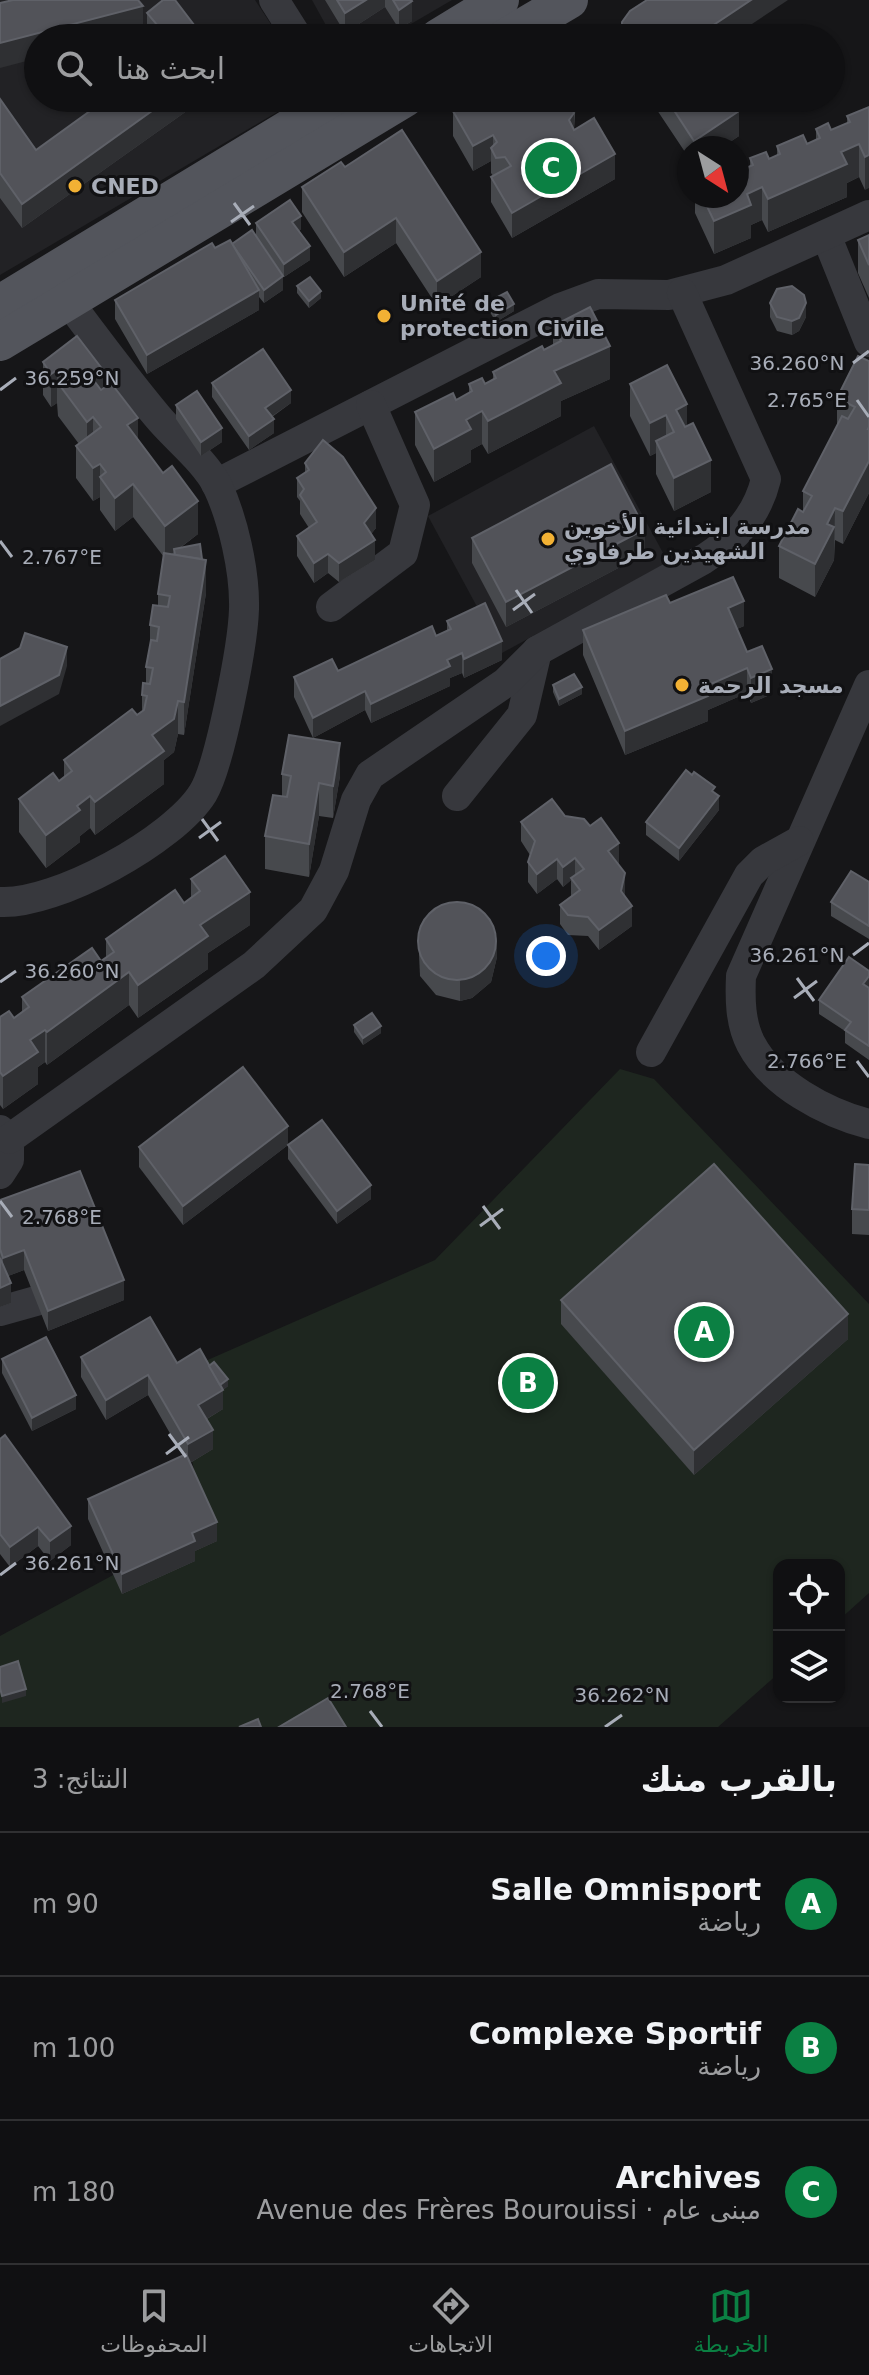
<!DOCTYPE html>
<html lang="ar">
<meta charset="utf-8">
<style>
body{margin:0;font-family:"DejaVu Sans","Noto Sans Arabic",sans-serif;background:#19191b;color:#f1f3f6;direction:rtl}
.controls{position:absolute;right:24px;bottom:24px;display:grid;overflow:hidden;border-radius:16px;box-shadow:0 2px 6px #0004}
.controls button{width:72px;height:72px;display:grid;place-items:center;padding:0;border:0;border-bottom:2px solid #303032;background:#101012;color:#f1f3f6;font:40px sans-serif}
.compass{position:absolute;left:677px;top:136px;width:72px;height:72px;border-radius:50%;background:#101012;box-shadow:0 2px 6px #0004;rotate:144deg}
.you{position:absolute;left:546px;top:956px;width:28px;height:28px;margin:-20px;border:6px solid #fff;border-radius:50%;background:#1a73e8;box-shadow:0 0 0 12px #1a73e833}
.badge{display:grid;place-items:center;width:52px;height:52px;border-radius:50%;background:#0b8043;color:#fff;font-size:26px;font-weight:700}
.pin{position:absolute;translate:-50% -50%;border:4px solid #fff;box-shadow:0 2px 8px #0006}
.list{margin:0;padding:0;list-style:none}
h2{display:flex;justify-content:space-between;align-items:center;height:104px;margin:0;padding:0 32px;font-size:34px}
h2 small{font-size:26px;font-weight:400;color:#9c9d9f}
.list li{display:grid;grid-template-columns:52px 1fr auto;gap:24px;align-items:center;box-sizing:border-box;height:144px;padding:0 32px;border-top:2px solid #303032}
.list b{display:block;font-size:30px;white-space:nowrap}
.list p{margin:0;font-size:26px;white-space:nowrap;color:#9c9d9f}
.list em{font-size:26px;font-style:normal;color:#9c9d9f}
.icon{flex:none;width:44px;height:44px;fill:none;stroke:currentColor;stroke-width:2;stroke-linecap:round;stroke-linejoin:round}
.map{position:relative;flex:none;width:869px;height:1727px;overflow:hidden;direction:ltr}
.search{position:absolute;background:#101012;box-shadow:0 2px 6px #0004;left:24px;right:24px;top:24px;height:88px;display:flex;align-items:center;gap:20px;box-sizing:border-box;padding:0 28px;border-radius:44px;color:#9c9d9f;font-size:30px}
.sheet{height:536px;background:#101012}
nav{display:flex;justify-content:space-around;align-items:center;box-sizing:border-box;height:112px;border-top:2px solid #303032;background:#101012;font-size:22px;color:#9c9d9f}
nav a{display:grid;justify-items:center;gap:4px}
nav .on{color:#0b8043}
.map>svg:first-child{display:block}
.built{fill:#222225}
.green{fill:#1e261f}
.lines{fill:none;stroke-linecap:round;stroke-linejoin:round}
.minor{stroke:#37383d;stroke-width:30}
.major{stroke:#53555c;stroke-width:38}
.wall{fill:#47494d}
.shaded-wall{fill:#2f3033}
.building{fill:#525359;stroke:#5f6168;stroke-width:2}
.ticks{fill:none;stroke:#a8adb8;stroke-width:3}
.poi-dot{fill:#f2b134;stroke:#111113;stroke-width:3}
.labels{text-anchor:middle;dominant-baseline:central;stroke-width:6;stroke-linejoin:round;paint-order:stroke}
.poi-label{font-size:22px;font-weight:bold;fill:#a8adb8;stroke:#111113;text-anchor:start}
.ticks-label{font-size:20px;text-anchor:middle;fill:#a8adb8;stroke:#111113;stroke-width:6;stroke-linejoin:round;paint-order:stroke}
</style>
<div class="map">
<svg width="869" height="1727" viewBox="0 0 869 1727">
<rect width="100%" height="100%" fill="#161618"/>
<g class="built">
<path d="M0 0H255L280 38H38V98H301L0 275Z"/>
<path d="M312 0H452L387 38H333Z"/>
<path d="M594 426 668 562 502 653 428 516Z"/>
</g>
<path class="green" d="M620 1069 654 1079 869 1304V1593L839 1620V1565H779V1673L718 1727H0V1636L206 1525 179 1400 194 1366 435 1260Z"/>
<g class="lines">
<g class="minor">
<path d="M274 0 298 38"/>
<path d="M826 235 869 342"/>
<path d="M216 484 560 308 598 294 669 295 726 280 869 215"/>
<path d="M331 607 403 553 415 505 371 405"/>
<path d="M869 685 741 976C740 998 740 1023 751 1044 772 1084 826 1113 869 1124"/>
<path d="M457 796 522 715 537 651"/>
<path d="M0 902C56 905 174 840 203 793 220 765 243 644 244 609 245 571 233 519 217 485 204 460 175 438 157 416 126 379 97 340 68 301"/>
<path d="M651 1052 749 875 763 861 799 841"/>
<path d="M0 1130 9 1139V1160L0 1174"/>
<path d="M9 1139 254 965 313 910 334 871 356 800 370 775 505 683 537 651 704 559C735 539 757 516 766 479L682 293"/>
<path d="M0 1311 75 1290"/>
</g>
<g class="major">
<path d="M438 38 500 0"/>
<path d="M505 38 569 0"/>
<path d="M0 304 339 98"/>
<path d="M0 342 405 98"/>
</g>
</g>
<g class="wall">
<path d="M325 0H411L412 21 399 29 385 7 345 33Z"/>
<path d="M147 13 204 38H147Z"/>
<path d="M108 98H205L22 228 0 198V99L36 150Z"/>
<path d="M576 98 574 130 615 179 512 238 491 202V177L493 176 491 173V161L473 171 453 136V111Z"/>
<path d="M649 98H731L739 136 721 148H689V158Z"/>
<path d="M869 107 865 190 859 177 847 183V197L768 232 762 220 751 225V238L714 254 695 213V196H737V172L750 167V158L769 159 777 156V146L807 144 816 140V129L831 130 847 123V116Z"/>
<path d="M345 167 481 277 437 306 396 243 344 277 302 212V187Z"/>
<path d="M256 223 301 229 299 231 310 260 284 277 262 244 283 290 264 303 259 297V310L147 374 115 319V300L215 248 256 236Z"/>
<path d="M869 235V298L858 273V240Z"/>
<path d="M297 286 321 298 309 308 297 293Z"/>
<path d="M488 302 514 311 496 322 488 309Z"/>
<path d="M770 303 806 317 799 331 792 335 777 331 770 317Z"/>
<path d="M553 326 610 379 561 401V416L488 454 482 444 471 450V462L434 482 415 445V412L456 400 469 393V384H485L493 379V372L553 346Z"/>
<path d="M869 361V493L843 544 835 540 834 560 815 597 779 578V546L803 511V491L837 427V398Z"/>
<path d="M43 362 103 389 138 439 198 534 180 548 206 593 184 735 178 734 174 752 164 760V784L95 835 90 828 80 836V842L46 868 19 832V799L59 781 64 778V760L142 712V695L146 683V667L150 644V625L158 606V594L164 557 133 517 115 531 100 510V497L93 501 76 478V446L79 444 58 416 57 403 51 407 43 395Z"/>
<path d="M212 383 291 403 272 417 274 433 249 450 212 397Z"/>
<path d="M630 384 687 426 711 492 674 511 656 474V453L650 456 630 416Z"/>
<path d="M176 405 222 442 201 456 176 419Z"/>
<path d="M305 463 376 528 371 534 375 560 339 582 328 573 314 583 297 556V536L309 528 300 514V501L297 497V478L305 473Z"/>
<path d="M472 538 645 554 506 627 472 563Z"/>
<path d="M670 603 744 626 737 629 747 652 772 694 751 703 747 693 708 710V721L625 755 583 655V630Z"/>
<path d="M447 621 502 660 464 678 462 673 450 678V686L371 723 365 710 313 738 294 697V677L338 671 436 636 447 631Z"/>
<path d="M553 685 582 694 559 706 553 692Z"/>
<path d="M282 774 340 776 333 818 319 816 309 877 265 869V836L282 796Z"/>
<path d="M715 793 719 810 679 861 646 835V822Z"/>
<path d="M565 816 619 863 618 864 625 892 624 895 632 926 599 950 588 936 568 935 560 924V905L571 897V880L563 887 557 879 537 894 528 882V862L530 855 521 841V822Z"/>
<path d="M191 879 250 925 208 953V969L138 1018 129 1005 47 1065 45 1062 38 1067V1084L3 1109 0 1105V1017L14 1018 22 1012V997L101 961 106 958V939L184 903 191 897Z"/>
<path d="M869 882V939L831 916V902Z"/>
<path d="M418 933 497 957 491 982 472 998 460 1001 436 995 420 976Z"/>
<path d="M869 971V1060L845 1043V1031L819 1014V1000Z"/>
<path d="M354 1025 381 1033 363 1045 354 1032Z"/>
<path d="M288 1145 183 1225 139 1167V1147Z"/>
<path d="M288 1145 371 1199 337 1224 288 1159Z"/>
<path d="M869 1165V1235L852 1234V1209Z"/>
<path d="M0 1200 124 1300 48 1331 24 1270 8 1276 11 1303 0 1307Z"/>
<path d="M561 1300 848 1339 694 1475 561 1324Z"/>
<path d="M81 1357 177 1363 209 1366 228 1386 223 1390V1409L207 1419 213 1449 190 1463 217 1541 195 1551V1561L122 1594 88 1519V1499L183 1456 148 1395 106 1420 81 1377Z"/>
<path d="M2 1359 76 1409 32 1431 2 1373Z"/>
<path d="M0 1439 71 1545 50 1561 38 1546 10 1567 0 1554Z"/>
</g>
<g class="shaded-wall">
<path d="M366 0H385V7L345 33V13Z"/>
<path d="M751 0H788L731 38H694Z"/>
<path d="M412 1V21L399 29V10Z"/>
<path d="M143 6V31L116 38H38V58L0 68V43Z"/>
<path d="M170 98H205L22 228V204Z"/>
<path d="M557 98H576V112L574 113V137L556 123Z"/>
<path d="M739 111V136L721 148H694V141Z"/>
<path d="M493 135V152L491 148V161L473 171V146Z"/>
<path d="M859 144V177L847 183V197L768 232V199L841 152Z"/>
<path d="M615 154V179L512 238V213Z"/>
<path d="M869 155V188L865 190V157Z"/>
<path d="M762 187V220L751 225V238L714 254V221L747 194Z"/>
<path d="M301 216V229L292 235V222Z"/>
<path d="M396 218V243L344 277V252Z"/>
<path d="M310 246V260L284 277V264Z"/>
<path d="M481 252V277L437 306V281Z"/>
<path d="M283 276V290L264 303V290Z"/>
<path d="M259 290V310L147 374V355Z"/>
<path d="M321 291V298L309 308V301Z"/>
<path d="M806 303V317L799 331 792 335V321Z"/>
<path d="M514 304V311L496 322V315Z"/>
<path d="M610 346V379L561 401V416L488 454V421L554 371Z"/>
<path d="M57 370V403L51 407V374Z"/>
<path d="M103 370V403L92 378Z"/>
<path d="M291 390V403L265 421V408Z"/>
<path d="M687 404V437L676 410Z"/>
<path d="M482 411V444L471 450V462L434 482V449L466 420Z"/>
<path d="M666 415V448L656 441V453L650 456V423Z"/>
<path d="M93 417V450L87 454V422Z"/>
<path d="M138 418V451L127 425Z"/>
<path d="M274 419V433L249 450V436Z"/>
<path d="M222 428V442L201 456V442Z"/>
<path d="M711 460V492L674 511V478Z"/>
<path d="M869 461V493L843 544V511Z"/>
<path d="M100 464V497L93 501V468Z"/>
<path d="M133 484V517L115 531V498Z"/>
<path d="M198 501V534L165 559V526Z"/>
<path d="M376 508V528L364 543V523Z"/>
<path d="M835 508 834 560 815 597V564L827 524Z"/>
<path d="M645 529V554L506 627V602Z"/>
<path d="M375 540V560L339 582V563Z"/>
<path d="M328 554V573L314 583V563Z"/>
<path d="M206 560V593L184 735V702Z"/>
<path d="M744 601V626L728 633V608Z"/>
<path d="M502 641V660L464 678V659Z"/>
<path d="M67 647V666L59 694 0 726V706Z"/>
<path d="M462 653V673L450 678V686L371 723V704L447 660Z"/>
<path d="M747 668V693L708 710V721L625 755V731L704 687Z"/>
<path d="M772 669V694L751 703V678Z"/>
<path d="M582 687V694L559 706V699Z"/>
<path d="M365 691V710L313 738V718Z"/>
<path d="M178 701V734L174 752 164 760V784L95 835V802Z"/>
<path d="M340 743V776L333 818V786Z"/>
<path d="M319 783V816L309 877V844Z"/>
<path d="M90 796V828L80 836V842L46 868V835L77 806Z"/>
<path d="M719 796V810L679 861V848Z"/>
<path d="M619 843V863L608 871V851Z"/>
<path d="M575 858V877L563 887V867Z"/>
<path d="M557 859V879L537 894V874Z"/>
<path d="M625 873V892L621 911V891Z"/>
<path d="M250 892V925L208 953V969L138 1018V985L200 925Z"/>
<path d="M632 906V926L599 950V930Z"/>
<path d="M497 937V957L491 982 472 998 460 1001V981Z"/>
<path d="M129 972V1005L47 1065V1032Z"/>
<path d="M869 976V989L863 984Z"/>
<path d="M381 1026V1033L363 1045V1038Z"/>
<path d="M45 1030V1062L38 1067V1084L3 1109V1076L30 1040Z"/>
<path d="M288 1126V1145L183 1225V1206Z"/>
<path d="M371 1185V1199L337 1224V1211Z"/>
<path d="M24 1250V1270L3 1278V1258Z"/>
<path d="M124 1280V1300L48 1331V1311Z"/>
<path d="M11 1283V1303L0 1307V1288Z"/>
<path d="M848 1314V1339L694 1475V1450Z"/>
<path d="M148 1375V1395L106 1420V1400Z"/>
<path d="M228 1379V1386L223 1390V1409L198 1424V1405Z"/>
<path d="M76 1395V1409L32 1431V1418Z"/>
<path d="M213 1430V1449L188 1464V1444Z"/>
<path d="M217 1522V1541L195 1551V1561L122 1594V1574L192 1533Z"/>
<path d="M71 1526V1545L50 1561V1541Z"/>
<path d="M38 1527V1546L10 1567V1547Z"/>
<path d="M26 1689V1696L2 1703V1696Z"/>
</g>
<g class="building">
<path d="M13 0H138L143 6 0 43V3Z"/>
<path d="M163 0H175L204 38H168L147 13Z"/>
<path d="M337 0H366L345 13Z"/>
<path d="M393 0H411L412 1 399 10Z"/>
<path d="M647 0H751L694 38H626L622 32V22L630 11Z"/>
<path d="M326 31 331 38H315Z"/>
<path d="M108 98H170L22 204 0 173V99L36 150Z"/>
<path d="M475 98H557L556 99 560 105 569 103 574 113 569 120 574 130 594 118 615 154 512 213 491 177 511 166 505 157 496 158 491 148 497 142 493 135 473 146 453 111Z"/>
<path d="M666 98H731L739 111 694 141Z"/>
<path d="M869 107V155L865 157 859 144 841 152 847 164 768 199 762 187 747 194 751 205 714 221 702 196H737V172L753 165 750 158 766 152 769 159 780 154 777 146 803 135 807 144 820 138 816 129 828 123 831 130 850 122 847 116Z"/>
<path d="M402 130 481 252 437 281 396 218 344 252 302 187 341 162 345 167Z"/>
<path d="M290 200 301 216 292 222 310 246 284 264 256 223Z"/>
<path d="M252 230 283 276 264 290 232 244Z"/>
<path d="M869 235V265L858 240Z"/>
<path d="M230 240 259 290 147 355 115 300 212 243 215 248Z"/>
<path d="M310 277 321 291 309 301 297 286Z"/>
<path d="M792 286 804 295 806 303 799 318 792 321 777 317 770 303 777 289Z"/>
<path d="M507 292 514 304 496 315 488 302Z"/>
<path d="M590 307 610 346 554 371 561 383 488 421 482 411 466 420 471 429 434 449 415 412 453 393 456 400 472 391 469 384 482 378 485 384 496 378 493 372 542 346 544 350 561 341 553 326Z"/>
<path d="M77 336 103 370 92 378 101 390 111 383 138 418 127 425 163 473 172 466 198 501 165 526 133 484 115 498 100 477 106 472 100 464 93 468 76 446 101 427 93 417 87 422 58 383 63 379 57 370 51 374 43 362Z"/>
<path d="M263 349 291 390 265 408 274 419 249 436 212 383Z"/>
<path d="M858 356 869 361V427L868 429H869V461L843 511 835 508 827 524 834 527 815 564 779 546 798 509 803 512 812 496 803 491 842 416 848 419 855 407 837 398Z"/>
<path d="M667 365 687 404 676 410 685 427 693 423 711 460 674 478 656 441 674 432 666 415 650 423 630 384Z"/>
<path d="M197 391 222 428 201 442 176 405Z"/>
<path d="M323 440 343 457 376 508 364 523 375 540 339 563 328 554 314 563 297 536 317 522 300 495 304 489 297 478 309 470 305 463Z"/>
<path d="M611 464 645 529 506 602 472 538Z"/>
<path d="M200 544 202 559 175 555 174 549Z"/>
<path d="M164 553 206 560 184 702 178 701 174 719 152 735 164 751 95 802 90 796 77 806 80 810 46 835 19 799 53 773 59 781 72 771 64 760 132 709 137 715 144 710 147 696 142 695 143 683 150 684 153 668 146 667 151 640 157 641 159 627 150 625 153 605 168 607 170 596 158 594Z"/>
<path d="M733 577 744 601 728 608 747 652 762 646 772 669 751 678 747 668 704 687 708 696 625 731 583 630 666 595 670 603Z"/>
<path d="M485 603 502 641 464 659 462 653 447 660 450 666 371 704 365 691 313 718 294 677 332 659 338 671 432 626 436 636 451 629 447 621Z"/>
<path d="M25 633 67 647 59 675 0 706V659L20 648Z"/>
<path d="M574 674 582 687 559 699 553 685Z"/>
<path d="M289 735 340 743 333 786 319 783 309 844 265 836 273 795 287 797 291 776 282 774Z"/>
<path d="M686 770 692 775 694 772 715 787 712 791 719 796 679 848 646 822Z"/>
<path d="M552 799 565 816 584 819 590 826 601 818 619 843 608 851 625 873 621 891 632 906 599 930 588 917 568 915 560 905 580 890 571 878 584 869 575 858 563 867 557 859 537 874 528 862 535 841 521 822Z"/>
<path d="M225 856 250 892 200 925 208 936 138 985 129 972 47 1032 45 1030 30 1040 38 1052 3 1076 0 1072V1017L9 1011 14 1018 29 1007 22 997 92 948 101 961 114 952 106 939 175 890 184 903 200 891 191 879Z"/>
<path d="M851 871 869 882V926L831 902Z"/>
<circle cx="457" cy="941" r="39"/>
<path d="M849 957 869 971V976L863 984 869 988V1046L845 1030 851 1022 819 1000Z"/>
<path d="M372 1013 381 1026 363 1038 354 1025Z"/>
<path d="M243 1067 288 1126 183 1206 139 1147Z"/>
<path d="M322 1120 371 1185 337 1211 288 1145Z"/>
<path d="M714 1164 848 1314 694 1450 561 1300Z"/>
<path d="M855 1164 869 1165V1210L852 1209Z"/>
<path d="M80 1171 124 1280 48 1311 24 1250 3 1258 0 1249V1200Z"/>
<path d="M0 1258 11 1283 0 1288Z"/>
<path d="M150 1317 177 1363 200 1349 223 1390 198 1405 213 1430 188 1444 148 1375 106 1400 81 1357Z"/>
<path d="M46 1337 76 1395 32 1418 2 1359Z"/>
<path d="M214 1362 228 1379 220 1385 209 1366Z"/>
<path d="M5 1435 71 1526 50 1541 38 1527 10 1547 0 1534V1439Z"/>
<path d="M186 1454 217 1522 192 1533 195 1541 122 1574 88 1499Z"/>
<path d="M18 1661 26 1689 2 1696 0 1688V1667Z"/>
<path d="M328 1698 346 1727H279Z"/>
<path d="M258 1719 261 1727H239Z"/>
</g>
<path class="ticks" d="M234 203 250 225M231 222 254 206M853 363 869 351M0 390 16 378M857 400 869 417M0 541 12 557M516 590 532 613M513 610 535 594M202 819 218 841M199 838 221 822M853 955 869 943M797 978 814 1001M0 982 16 971M794 998 817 981M857 1061 869 1077M0 1201 12 1217M483 1206 500 1229M480 1226 503 1209M169 1434 186 1457M166 1454 189 1437M0 1575 16 1563M370 1711 382 1727M605 1727 622 1715"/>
<g class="poi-dot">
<circle cx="75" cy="186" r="8"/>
<circle cx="384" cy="316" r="8"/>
<circle cx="548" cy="539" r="8"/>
<circle cx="682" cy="685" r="8"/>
</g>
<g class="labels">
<g class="poi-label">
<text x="91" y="186">CNED</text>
<text x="400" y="303">Unité de<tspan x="400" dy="25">protection Civile</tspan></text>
<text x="564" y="526">مدرسة ابتدائية الأخوين<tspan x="564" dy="25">الشهيدين طرفاوي</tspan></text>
<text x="698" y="685">مسجد الرحمة</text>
</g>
</g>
<g class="ticks-label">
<text x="797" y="370">36.260°N</text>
<text x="72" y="385">36.259°N</text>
<text x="807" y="407">2.765°E</text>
<text x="62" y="564">2.767°E</text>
<text x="797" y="962">36.261°N</text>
<text x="72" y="978">36.260°N</text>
<text x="807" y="1068">2.766°E</text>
<text x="62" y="1224">2.768°E</text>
<text x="72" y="1570">36.261°N</text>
<text x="370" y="1698">2.768°E</text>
<text x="622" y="1702">36.262°N</text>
</g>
</svg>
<div class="controls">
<button><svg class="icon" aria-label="locate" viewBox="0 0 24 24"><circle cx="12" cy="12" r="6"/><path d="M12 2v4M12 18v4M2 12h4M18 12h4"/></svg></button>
<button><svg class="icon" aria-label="layers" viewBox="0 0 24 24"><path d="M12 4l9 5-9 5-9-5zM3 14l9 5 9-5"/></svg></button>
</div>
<svg class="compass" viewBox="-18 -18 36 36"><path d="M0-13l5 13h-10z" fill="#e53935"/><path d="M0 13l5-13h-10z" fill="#9c9d9f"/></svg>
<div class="you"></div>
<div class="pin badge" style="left:704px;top:1332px">A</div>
<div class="pin badge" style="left:528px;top:1383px">B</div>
<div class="pin badge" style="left:551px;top:168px">C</div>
<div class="search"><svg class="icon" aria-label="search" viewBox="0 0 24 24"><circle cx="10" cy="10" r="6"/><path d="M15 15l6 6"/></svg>ابحث هنا</div>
</div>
<section class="sheet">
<h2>بالقرب منك<small>النتائج: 3</small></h2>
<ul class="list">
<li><span class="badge">A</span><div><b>Salle Omnisport</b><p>رياضة</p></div><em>90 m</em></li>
<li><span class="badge">B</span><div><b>Complexe Sportif</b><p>رياضة</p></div><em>100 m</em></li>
<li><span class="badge">C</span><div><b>Archives</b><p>مبنى عام · Avenue des Frères Bourouissi</p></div><em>180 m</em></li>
</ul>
</section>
<nav>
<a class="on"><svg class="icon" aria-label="map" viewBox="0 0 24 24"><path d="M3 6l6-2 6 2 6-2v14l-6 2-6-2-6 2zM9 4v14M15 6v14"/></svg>الخريطة</a>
<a><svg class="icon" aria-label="directions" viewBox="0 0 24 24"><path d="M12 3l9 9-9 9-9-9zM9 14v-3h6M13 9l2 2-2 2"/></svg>الاتجاهات</a>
<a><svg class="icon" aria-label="saved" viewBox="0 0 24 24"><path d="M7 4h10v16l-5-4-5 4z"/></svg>المحفوظات</a>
</nav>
